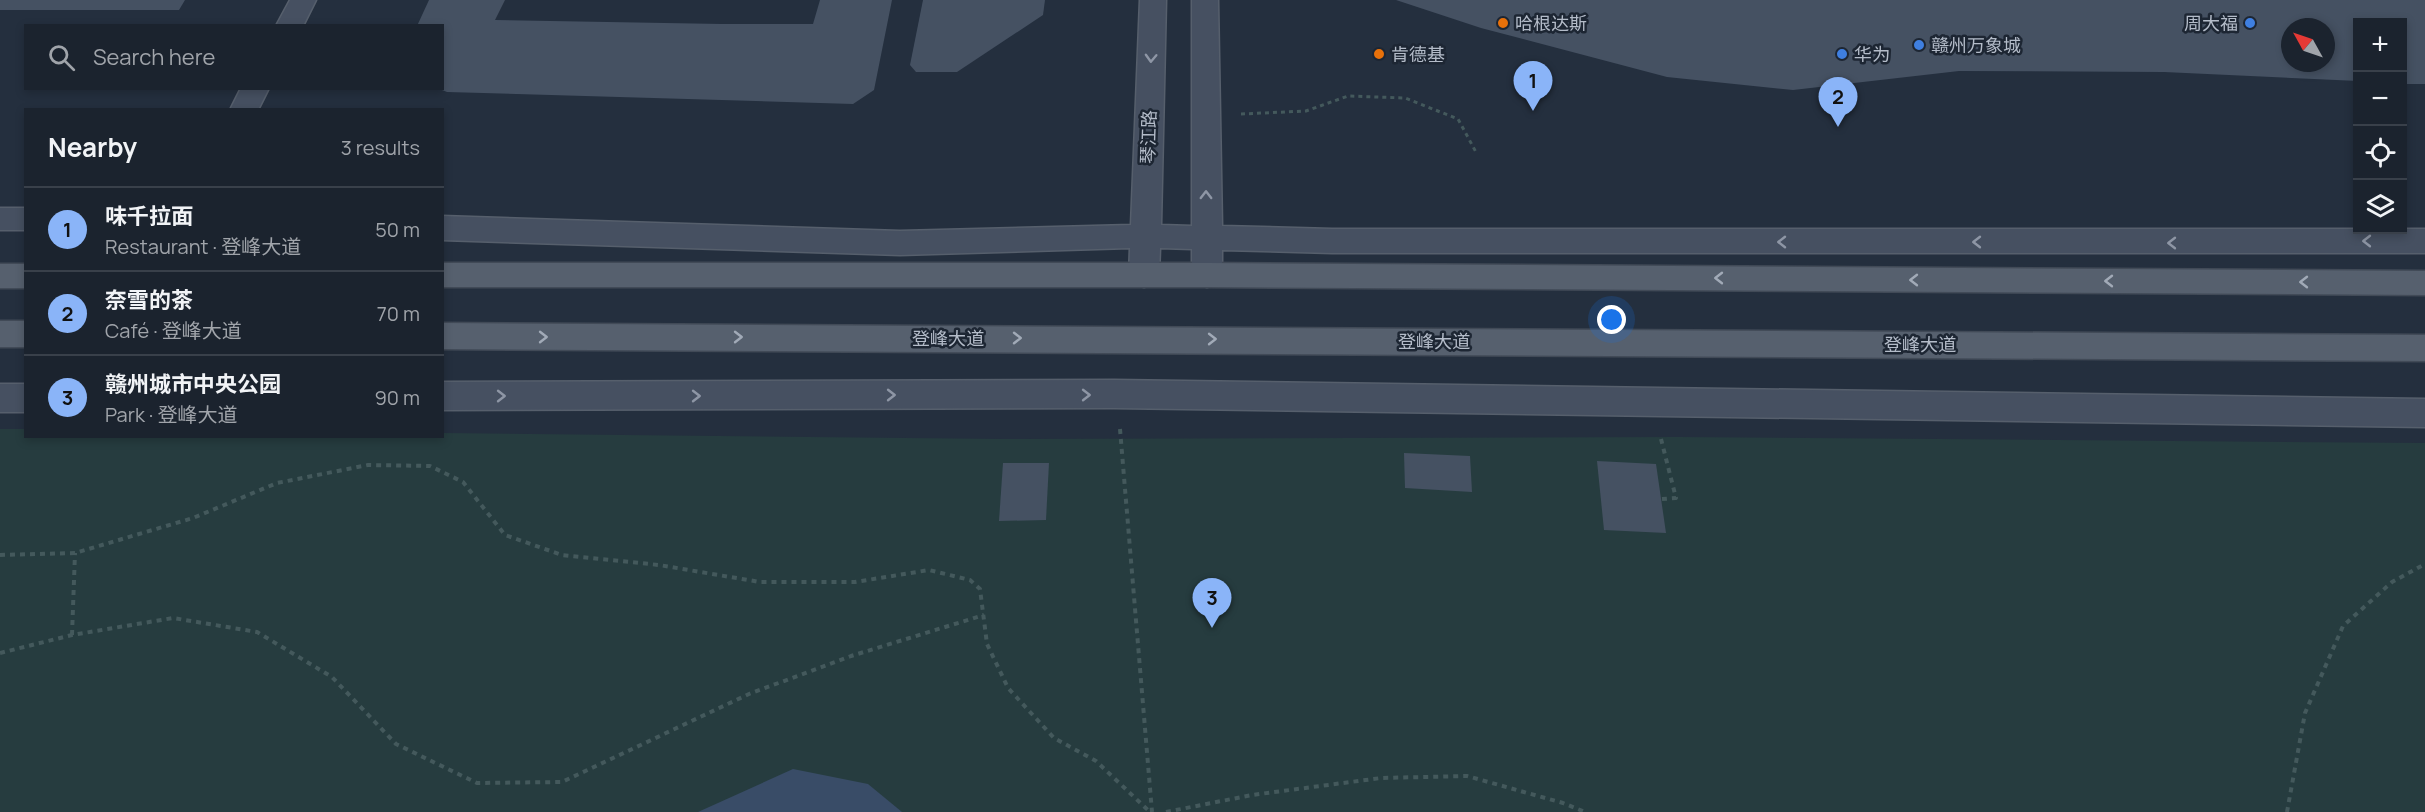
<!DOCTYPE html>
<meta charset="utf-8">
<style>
body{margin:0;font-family:Manrope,"Noto Sans SC",sans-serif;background:#242b36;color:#f1f3f6}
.controls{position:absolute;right:18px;top:18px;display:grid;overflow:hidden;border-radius:0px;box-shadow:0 3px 9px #0003}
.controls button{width:54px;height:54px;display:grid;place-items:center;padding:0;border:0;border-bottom:2px solid #39404a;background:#1b232e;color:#f1f3f6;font:30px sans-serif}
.compass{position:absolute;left:2281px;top:18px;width:54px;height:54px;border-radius:50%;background:#1b232e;box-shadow:0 3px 9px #0003;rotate:310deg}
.you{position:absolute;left:1612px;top:320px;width:21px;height:21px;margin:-15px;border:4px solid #fff;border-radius:50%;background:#1a73e8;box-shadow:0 0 0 9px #1a73e833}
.badge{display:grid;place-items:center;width:39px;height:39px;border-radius:50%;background:#8ab4f8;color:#111;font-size:20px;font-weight:700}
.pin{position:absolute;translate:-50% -50px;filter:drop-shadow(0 2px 3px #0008)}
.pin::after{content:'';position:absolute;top:32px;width:21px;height:18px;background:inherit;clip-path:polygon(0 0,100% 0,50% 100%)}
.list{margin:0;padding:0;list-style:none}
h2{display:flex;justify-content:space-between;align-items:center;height:78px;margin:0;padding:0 24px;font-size:26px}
h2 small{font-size:20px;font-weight:400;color:#a0a4aa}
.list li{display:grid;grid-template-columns:39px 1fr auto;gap:18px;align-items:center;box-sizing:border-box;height:84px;padding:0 24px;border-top:2px solid #39404a}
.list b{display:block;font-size:22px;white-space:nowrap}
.list p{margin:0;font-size:20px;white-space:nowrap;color:#a0a4aa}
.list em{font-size:20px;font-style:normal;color:#a0a4aa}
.icon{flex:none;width:33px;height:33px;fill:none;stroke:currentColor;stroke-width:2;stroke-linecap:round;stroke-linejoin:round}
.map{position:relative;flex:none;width:2425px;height:812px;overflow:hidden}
.search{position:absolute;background:#1b232e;box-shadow:0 3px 9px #0003;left:24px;top:24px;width:420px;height:66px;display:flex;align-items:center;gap:15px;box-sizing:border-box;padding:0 21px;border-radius:0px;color:#a0a4aa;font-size:22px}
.panel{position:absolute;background:#1b232e;box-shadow:0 3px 9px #0003;left:24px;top:108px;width:420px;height:330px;border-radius:0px}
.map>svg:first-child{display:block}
.green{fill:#263c3f}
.water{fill:#394c67}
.building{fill:#455162;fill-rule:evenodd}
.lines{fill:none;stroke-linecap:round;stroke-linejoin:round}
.secondary-casing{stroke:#565f6c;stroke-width:3}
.primary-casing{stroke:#414a57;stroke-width:3}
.path-far1{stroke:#44595c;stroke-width:3;stroke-dasharray:4 4;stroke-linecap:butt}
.path{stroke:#44595c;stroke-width:4;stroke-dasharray:5 5;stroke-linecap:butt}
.secondary{fill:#465061;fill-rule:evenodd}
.primary{fill:#56606e;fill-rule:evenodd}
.oneway{stroke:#8e96a5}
.oneway2{stroke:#a1aab7}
.food-dot{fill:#e8710a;stroke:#1d2633;stroke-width:2}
.shop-dot{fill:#3f7fe0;stroke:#1d2633;stroke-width:2}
.labels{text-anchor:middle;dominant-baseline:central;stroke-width:5;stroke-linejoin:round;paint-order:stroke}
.poi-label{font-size:18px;fill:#b4bcc9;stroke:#1d2633;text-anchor:start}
.street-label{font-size:18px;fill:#b4bcc9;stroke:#1d2633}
</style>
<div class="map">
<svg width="2425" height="812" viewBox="0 0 2425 812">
<rect width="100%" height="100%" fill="#242f3e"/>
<path class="green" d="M0 429H25L26 436H442L443 433 1003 439 1678 437 2425 443V812H0Z"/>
<path class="water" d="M793 769 868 784 902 812H698Z"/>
<g class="building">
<path d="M0 0H185L179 10H0Z"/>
<path d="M429 0H505L495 20 722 24H813L820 0H892L874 90 853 104 447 92 442 90V26H417Z"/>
<path d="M923 0H1045L1043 15 957 72H916L910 65Z"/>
<path d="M1396 0H2425V84H2403V22H2358V81L2164 72 1959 71 1793 90 1667 77 1481 28ZM2290 27H2326V63H2290Z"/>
<path d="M1404 453 1470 456 1472 492 1405 488Z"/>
<path d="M1597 461 1656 464 1666 533 1604 530Z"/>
<path d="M1003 463H1049L1046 520 999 521Z"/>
</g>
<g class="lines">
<defs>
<g id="secondary">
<path d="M290 0H316L303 26H276Z"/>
<path d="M1140 0H1166L1161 225 1192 226V0H1218L1222 226 1332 229H2425V253H1332L1222 250V275L1218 284 1207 287 1196 284 1192 275V249L1160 248 1159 275 1155 284 1144 287 1133 284 1129 275 1130 248 900 255 442 240V216L900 231 1131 225Z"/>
<path d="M241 88H269L258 110H230Z"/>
<rect x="0" y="208" width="26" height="22"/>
<path d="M1114 380 2425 399V427L1114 408 442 410V382Z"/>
<rect x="0" y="384" width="26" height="28"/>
</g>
<g id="primary">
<path d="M442 263H1207L2425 271V295L1207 287H442Z"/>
<rect x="0" y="264" width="26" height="24"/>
<rect x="0" y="321" width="26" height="26"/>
<path d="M442 323 2425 335V361L442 349Z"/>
</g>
</defs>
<use href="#secondary" class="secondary-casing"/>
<use href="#primary" class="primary-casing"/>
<path class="path-far1" d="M1241 114 1306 111 1348 96 1405 98 1458 119 1477 154"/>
<g class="path">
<path d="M1120 429 1152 812"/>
<path d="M1661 439 1676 498 1662 499"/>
<path d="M0 555 75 553 193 518 277 483 368 465 430 466 463 482 505 535 562 555 659 565 760 582H855L929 570 970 580 980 589 987 644 1008 688 1054 738 1096 761 1150 812"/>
<path d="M72 635 75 553"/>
<path d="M0 653 72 635 173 618 257 632 332 677 396 744 477 783 562 782 749 694 851 656 984 615"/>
<path d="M1166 812 1252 795 1381 778 1467 776 1563 803 1585 812"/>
<path d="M2287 812 2305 713 2343 626 2392 582 2425 564"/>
</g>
<use href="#secondary" class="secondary"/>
<use href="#primary" class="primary"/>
</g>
<defs><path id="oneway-chevron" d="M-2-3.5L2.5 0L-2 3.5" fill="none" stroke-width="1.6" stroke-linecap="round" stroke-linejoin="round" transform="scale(1.5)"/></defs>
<g class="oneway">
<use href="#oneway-chevron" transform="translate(1151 58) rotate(92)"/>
<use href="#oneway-chevron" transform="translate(1206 195) rotate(-90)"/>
<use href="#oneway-chevron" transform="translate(2367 241) rotate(180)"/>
<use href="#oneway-chevron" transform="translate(1782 242) rotate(-180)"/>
<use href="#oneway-chevron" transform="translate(1977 242) rotate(-180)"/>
<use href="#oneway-chevron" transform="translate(2172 243) rotate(-180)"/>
<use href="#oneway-chevron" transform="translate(891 395)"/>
<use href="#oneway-chevron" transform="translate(1086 395)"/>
<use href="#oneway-chevron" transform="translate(501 396)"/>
<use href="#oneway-chevron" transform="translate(696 396)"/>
</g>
<g class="oneway2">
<use href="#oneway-chevron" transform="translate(1719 278) rotate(-180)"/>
<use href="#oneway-chevron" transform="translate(1914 280) rotate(-180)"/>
<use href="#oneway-chevron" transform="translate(2109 281) rotate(-180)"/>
<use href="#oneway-chevron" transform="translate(2304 282) rotate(-180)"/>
<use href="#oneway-chevron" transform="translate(543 337)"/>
<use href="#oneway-chevron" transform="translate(738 337)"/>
<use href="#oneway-chevron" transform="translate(1017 338)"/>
<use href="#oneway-chevron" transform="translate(1212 339)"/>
</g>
<g class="food-dot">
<circle cx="1503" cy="23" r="6"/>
<circle cx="1379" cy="54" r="6"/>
</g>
<g class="shop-dot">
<circle cx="2250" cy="23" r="6"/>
<circle cx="1919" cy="45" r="6"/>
<circle cx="1842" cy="54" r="6"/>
</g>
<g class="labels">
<g class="poi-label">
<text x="1515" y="23">哈根达斯</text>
<text x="2238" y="23" text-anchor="end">周大福</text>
<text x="1931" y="45">赣州万象城</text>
<text x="1391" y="54">肯德基</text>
<text x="1854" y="54">华为</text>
</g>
<g class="street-label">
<text transform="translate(1148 137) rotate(-88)">琴江路</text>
<text x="948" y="338">登峰大道</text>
<text x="1434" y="341">登峰大道</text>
<text x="1920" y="344">登峰大道</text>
</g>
</g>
</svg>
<div class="controls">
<button>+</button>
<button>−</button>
<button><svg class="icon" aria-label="locate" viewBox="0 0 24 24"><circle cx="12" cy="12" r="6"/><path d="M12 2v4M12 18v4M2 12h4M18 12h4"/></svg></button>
<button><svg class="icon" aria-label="layers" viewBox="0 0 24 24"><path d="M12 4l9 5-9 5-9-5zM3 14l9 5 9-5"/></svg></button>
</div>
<svg class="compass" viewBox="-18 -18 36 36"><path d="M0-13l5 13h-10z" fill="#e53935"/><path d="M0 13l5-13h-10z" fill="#a0a4aa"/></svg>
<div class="you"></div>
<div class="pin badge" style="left:1533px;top:111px">1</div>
<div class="pin badge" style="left:1838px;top:127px">2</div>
<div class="pin badge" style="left:1212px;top:628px">3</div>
<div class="search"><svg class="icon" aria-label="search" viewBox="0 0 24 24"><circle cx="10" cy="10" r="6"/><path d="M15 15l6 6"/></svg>Search here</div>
<section class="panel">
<h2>Nearby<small>3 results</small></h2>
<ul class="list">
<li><span class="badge">1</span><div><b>味千拉面</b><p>Restaurant · 登峰大道</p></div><em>50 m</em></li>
<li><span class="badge">2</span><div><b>奈雪的茶</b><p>Café · 登峰大道</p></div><em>70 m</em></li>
<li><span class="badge">3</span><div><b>赣州城市中央公园</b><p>Park · 登峰大道</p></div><em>90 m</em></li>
</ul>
</section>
</div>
